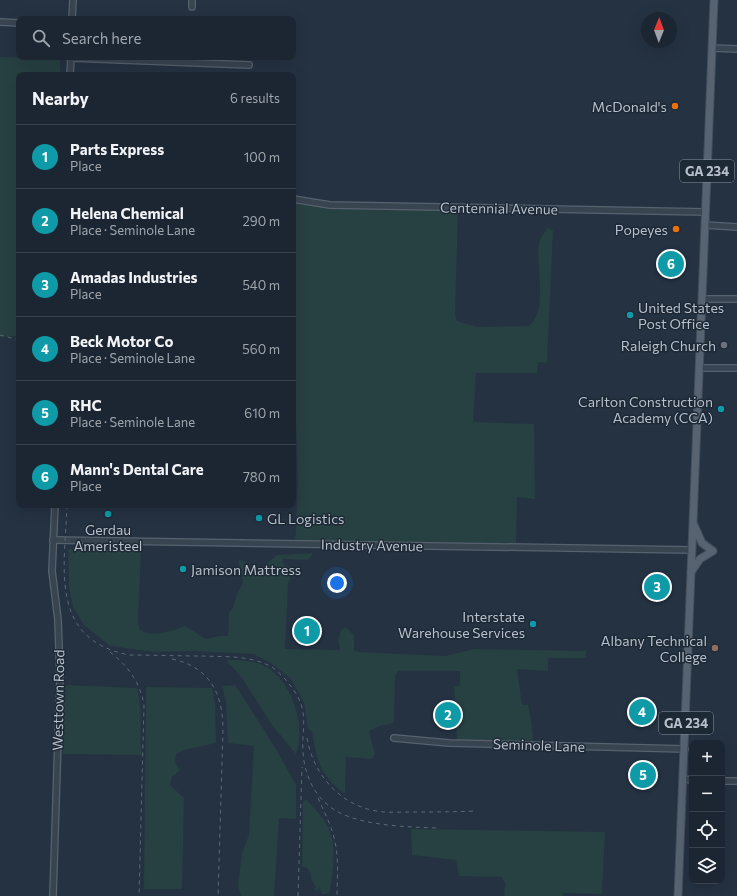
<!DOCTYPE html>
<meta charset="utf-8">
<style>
body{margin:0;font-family:Commissioner,sans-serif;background:#29323e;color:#f1f3f6}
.controls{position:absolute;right:12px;bottom:12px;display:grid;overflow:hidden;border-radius:8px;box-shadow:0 4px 16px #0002}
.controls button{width:36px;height:36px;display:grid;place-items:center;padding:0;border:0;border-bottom:1px solid #3a434d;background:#1c2632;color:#f1f3f6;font:20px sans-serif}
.compass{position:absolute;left:641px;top:12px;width:36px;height:36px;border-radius:50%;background:#1c2632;box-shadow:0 4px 16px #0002;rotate:1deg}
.you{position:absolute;left:337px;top:583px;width:14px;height:14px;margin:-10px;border:3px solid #fff;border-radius:50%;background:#1a73e8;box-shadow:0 0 0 6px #1a73e833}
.badge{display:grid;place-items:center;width:26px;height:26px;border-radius:50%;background:#db2777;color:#fff;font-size:13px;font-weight:700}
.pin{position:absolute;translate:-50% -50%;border:2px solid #fff;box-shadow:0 1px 4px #0006}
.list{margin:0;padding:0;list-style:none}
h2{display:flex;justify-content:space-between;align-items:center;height:52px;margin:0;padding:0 16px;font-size:17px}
h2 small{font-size:13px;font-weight:400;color:#a0a5ac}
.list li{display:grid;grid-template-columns:26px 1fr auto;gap:12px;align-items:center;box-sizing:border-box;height:64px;padding:0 16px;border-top:1px solid #3a434d}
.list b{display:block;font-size:15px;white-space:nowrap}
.list p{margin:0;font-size:13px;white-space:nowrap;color:#a0a5ac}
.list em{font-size:13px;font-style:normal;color:#a0a5ac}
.icon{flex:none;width:22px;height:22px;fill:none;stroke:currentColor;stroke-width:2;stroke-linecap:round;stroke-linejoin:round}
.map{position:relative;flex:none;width:737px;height:896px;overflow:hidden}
.search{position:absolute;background:#1c2632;box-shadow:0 4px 16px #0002;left:16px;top:16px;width:280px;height:44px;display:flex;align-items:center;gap:10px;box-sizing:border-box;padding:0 14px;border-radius:8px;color:#a0a5ac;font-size:15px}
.panel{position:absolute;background:#1c2632;box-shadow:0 4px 16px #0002;left:16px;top:72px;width:280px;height:436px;border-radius:8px}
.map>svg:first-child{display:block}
.green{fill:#274042}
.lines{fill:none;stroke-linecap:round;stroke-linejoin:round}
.minor-casing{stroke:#57626e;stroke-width:8}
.major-casing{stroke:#434d5a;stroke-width:9}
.minor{stroke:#394451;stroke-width:5.5}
.major{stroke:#576371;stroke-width:7}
.rail{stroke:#5b6878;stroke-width:1;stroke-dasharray:4 4;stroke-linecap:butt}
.food-dot{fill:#e8710a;stroke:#1e2936;stroke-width:1.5}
.culture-dot{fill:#0f9aa8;stroke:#1e2936;stroke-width:1.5}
.worship-dot{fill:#6b7280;stroke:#1e2936;stroke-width:1.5}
.education-dot{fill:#8d6e63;stroke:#1e2936;stroke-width:1.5}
.labels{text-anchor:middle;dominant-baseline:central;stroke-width:3;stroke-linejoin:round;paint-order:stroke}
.shield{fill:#1e2936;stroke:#88929e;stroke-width:1}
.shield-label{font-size:13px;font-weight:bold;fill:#b6bfcb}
.poi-label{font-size:14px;fill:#b6bfcb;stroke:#1e2936;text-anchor:end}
.street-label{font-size:14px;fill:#b6bfcb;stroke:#1e2936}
</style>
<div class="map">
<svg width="737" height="896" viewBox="0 0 737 896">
<rect width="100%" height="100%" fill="#253242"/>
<g class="green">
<path d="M0 57 60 59V75H19V336L0 337Z"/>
<path d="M293 199 307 202 458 208 455 314 457 321 477 327 529 326C549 310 535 267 539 244 540 238 545 232 548 228L553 231 547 363 538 362 537 373H476L473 422 534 424 535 499 517 497 516 548 295 544 298 481 296 426 293 418Z"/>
<path d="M68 549 141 551 138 623 140 630C152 638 173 631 185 626L206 639 219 636H228L229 613 233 608 237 594 243 583 238 559 246 562 253 575 277 555 313 553 308 560 282 559 284 565 291 568 290 579 288 584 285 649 340 650 338 639 342 629 346 627 354 636V651L358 652 445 656 474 649 586 651V658H548V671L517 669 522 705H528C531 718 533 731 533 745L457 743 454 686H460V671H398L395 676 394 723 380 726 369 731 375 754 372 759 346 757 345 794C320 776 316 759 312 731L308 729 304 702 290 678 272 664 254 654 192 651 154 652 110 646 84 625 73 607 69 586Z"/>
<path d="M226 660C238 660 249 660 260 664 291 675 307 726 296 754L272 725 242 678Z"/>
<path d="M66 685 137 688C144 711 138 733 142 755L63 754 62 714Z"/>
<path d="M235 685 275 747 296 785V819L279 818 274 896H241L238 886 242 853 249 835 254 746 228 743 226 702 222 686Z"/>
<path d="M146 687 212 688 215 703 216 743 184 750 176 754 175 762 180 770 172 777 170 785 184 798 182 889H144Z"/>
<path d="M306 799C313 807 321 815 326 823 338 843 333 870 330 892L326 894H322L319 887 317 891 314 889 316 887 311 879V874L307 868 302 867 303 802Z"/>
<path d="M411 829 605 832 602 894 563 893V896H504L505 883 501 877 459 876 456 860 412 855Z"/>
</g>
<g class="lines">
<defs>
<g id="minor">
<path d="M192 7V0"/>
<path d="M72 19 73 0"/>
<path d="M0 22 19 23"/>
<path d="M712 48 737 49"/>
<path d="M71 58 249 65"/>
<path d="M70 75 71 57"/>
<path d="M293 199 330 205 706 212"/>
<path d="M705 225 737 227"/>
<path d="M702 299H737"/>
<path d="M699 368H737"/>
<path d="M53 540 692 550"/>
<path d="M394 738 449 743 685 749"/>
<path d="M683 779 692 780"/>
<path d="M722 781H737"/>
<path d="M53 896 60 677 58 620 52 571 55 505"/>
</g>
<g id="major">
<path d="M691 572 700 559 713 551 702 543 694 525"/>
<path d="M678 896 714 0"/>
</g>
</defs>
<use href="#minor" class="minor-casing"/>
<use href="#major" class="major-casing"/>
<use href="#minor" class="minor"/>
<use href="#major" class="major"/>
<g class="rail">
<path d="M0 335 19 340"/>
<path d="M67 505C65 567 48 639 129 655 153 655 178 656 202 656 225 657 248 655 270 666 276 669 281 675 286 680 294 690 301 699 303 712 305 725 302 738 303 751 304 776 316 801 340 813 367 826 408 827 438 828"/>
<path d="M110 652C128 666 140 682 144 705L139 896"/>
<path d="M172 659C210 667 223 694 223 730L218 896"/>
<path d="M307 738C313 774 340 805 376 811 387 813 399 812 410 812 432 812 453 812 475 811"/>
<path d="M318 798C324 812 332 826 335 842 339 859 337 878 337 896"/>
<path d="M298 896 302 767"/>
</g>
</g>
<g class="food-dot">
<circle cx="675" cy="106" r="4"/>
<circle cx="676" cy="229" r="4"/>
</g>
<g class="culture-dot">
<circle cx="630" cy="315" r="4"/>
<circle cx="721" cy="409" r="4"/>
<circle cx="108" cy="514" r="4"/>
<circle cx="259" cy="518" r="4"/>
<circle cx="183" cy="569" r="4"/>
<circle cx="533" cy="624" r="4"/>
</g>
<circle class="worship-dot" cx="724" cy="345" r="4"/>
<circle class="education-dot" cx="715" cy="648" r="4"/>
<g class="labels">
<g class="shield">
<rect x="680" y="160" width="54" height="22" rx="3"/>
<rect x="659" y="712" width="54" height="22" rx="3"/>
</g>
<g class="shield-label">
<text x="707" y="171">GA 234</text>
<text x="686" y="723">GA 234</text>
</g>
<g class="poi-label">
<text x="667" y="106">McDonald's</text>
<text x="668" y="229">Popeyes</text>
<text x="638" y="307" text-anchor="start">United States<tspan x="638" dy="16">Post Office</tspan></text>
<text x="716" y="345">Raleigh Church</text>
<text x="713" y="401">Carlton Construction<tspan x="713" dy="16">Academy (CCA)</tspan></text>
<text x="267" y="518" text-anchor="start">GL Logistics</text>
<text x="108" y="529" text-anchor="middle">Gerdau<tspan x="108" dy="16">Ameristeel</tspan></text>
<text x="191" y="569" text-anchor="start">Jamison Mattress</text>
<text x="525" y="616">Interstate<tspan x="525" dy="16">Warehouse Services</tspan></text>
<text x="707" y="640">Albany Technical<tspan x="707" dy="16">College</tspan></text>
</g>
<g class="street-label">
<text transform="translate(499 208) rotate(1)">Centennial Avenue</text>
<text transform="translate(372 545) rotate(1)">Industry Avenue</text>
<text transform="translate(58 700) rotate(-89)">Westtown Road</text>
<text transform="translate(539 745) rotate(2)">Seminole Lane</text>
</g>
</g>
</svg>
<div class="controls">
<button>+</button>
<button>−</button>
<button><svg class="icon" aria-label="locate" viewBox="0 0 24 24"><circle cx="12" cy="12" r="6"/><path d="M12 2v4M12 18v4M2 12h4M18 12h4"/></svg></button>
<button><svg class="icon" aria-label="layers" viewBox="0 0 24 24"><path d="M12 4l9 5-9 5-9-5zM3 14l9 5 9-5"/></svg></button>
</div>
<svg class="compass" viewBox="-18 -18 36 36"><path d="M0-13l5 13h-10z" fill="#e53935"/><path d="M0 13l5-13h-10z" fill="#a0a5ac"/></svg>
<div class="you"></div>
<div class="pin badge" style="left:307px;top:631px;background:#0f9aa8">1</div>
<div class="pin badge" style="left:448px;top:715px;background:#0f9aa8">2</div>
<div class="pin badge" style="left:657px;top:587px;background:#0f9aa8">3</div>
<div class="pin badge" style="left:642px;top:712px;background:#0f9aa8">4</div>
<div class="pin badge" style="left:643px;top:775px;background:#0f9aa8">5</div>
<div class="pin badge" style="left:671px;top:264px;background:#0f9aa8">6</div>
<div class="search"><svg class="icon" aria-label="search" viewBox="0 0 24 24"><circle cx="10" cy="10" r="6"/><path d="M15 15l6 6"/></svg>Search here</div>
<section class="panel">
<h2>Nearby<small>6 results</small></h2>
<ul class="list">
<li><span class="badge" style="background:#0f9aa8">1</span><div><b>Parts Express</b><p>Place</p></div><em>100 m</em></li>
<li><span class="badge" style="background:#0f9aa8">2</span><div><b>Helena Chemical</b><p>Place · Seminole Lane</p></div><em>290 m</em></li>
<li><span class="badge" style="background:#0f9aa8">3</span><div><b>Amadas Industries</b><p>Place</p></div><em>540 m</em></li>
<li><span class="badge" style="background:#0f9aa8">4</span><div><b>Beck Motor Co</b><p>Place · Seminole Lane</p></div><em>560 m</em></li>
<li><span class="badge" style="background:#0f9aa8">5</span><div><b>RHC</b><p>Place · Seminole Lane</p></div><em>610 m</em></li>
<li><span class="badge" style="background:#0f9aa8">6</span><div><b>Mann's Dental Care</b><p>Place</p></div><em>780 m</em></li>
</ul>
</section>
</div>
